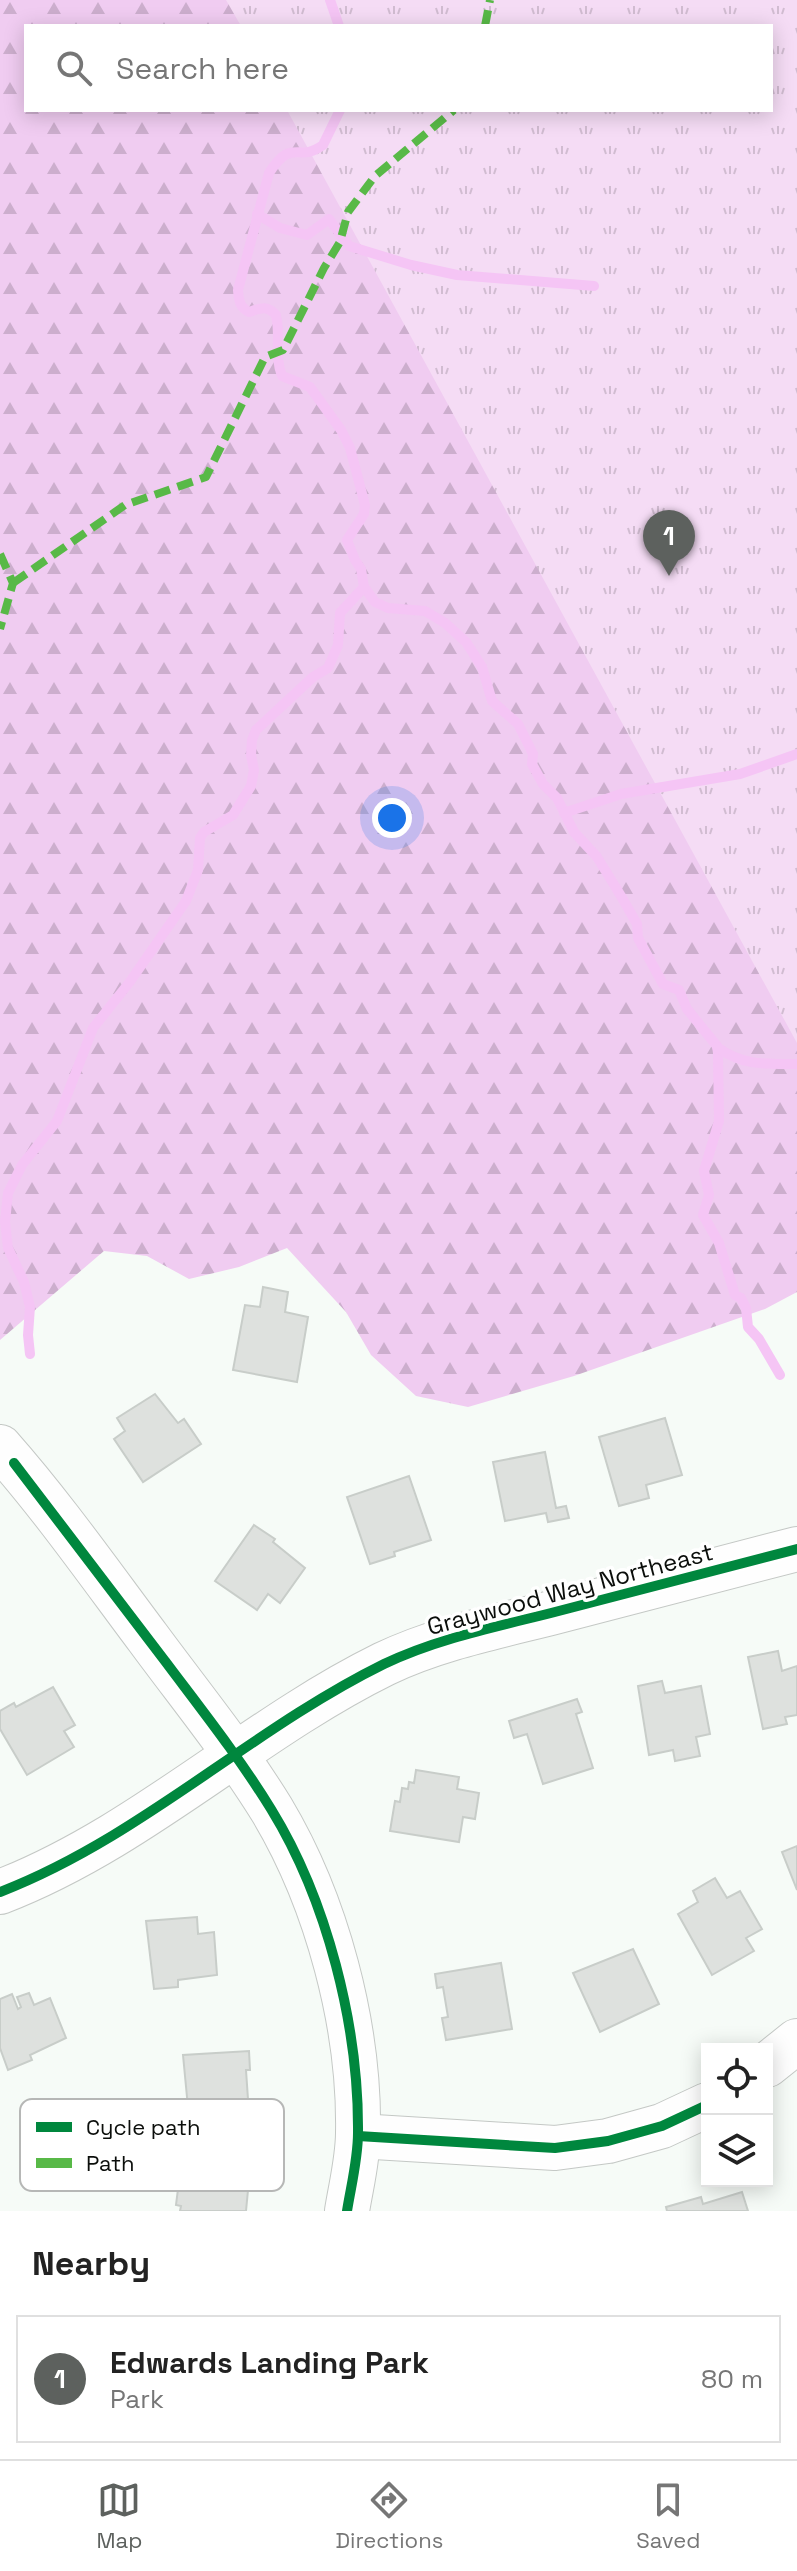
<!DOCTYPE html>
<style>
body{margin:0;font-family:"Space Grotesk",sans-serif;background:#f6f6f6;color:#222}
.controls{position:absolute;right:24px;bottom:24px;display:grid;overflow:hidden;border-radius:0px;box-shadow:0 4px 20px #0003}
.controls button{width:72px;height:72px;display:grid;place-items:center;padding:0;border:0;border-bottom:2px solid #e0e0e0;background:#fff;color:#222;font:40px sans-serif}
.you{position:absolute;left:392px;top:818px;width:28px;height:28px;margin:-20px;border:6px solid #fff;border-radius:50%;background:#1a73e8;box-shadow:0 0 0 12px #1a73e833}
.badge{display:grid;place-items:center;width:52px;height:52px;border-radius:50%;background:#5d615e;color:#fff;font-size:26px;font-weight:700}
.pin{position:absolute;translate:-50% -66px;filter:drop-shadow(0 2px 4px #0008)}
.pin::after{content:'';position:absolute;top:42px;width:28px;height:24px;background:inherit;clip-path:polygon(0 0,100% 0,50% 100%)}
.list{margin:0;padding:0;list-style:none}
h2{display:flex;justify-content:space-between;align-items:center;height:104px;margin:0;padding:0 32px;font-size:34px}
h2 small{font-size:26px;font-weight:400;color:#767676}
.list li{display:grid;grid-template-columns:52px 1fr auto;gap:24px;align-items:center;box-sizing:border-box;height:128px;margin:0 16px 16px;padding:0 16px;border:2px solid #e0e0e0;border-radius:0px}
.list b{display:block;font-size:30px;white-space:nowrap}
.list p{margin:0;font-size:26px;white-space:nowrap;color:#767676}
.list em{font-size:26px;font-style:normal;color:#767676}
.icon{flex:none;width:44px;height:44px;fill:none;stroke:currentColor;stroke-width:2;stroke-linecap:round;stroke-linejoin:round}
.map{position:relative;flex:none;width:797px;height:2211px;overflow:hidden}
.search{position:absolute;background:#fff;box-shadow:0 4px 20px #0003;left:24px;right:24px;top:24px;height:88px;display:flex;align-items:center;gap:20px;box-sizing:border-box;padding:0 28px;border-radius:0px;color:#767676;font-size:30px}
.sheet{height:248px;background:#fff}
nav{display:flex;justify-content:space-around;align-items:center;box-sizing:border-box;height:112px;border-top:2px solid #e0e0e0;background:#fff;font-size:22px;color:#767676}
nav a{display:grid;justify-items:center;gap:4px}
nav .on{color:#5d615e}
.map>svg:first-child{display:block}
.forest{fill:url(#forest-firs);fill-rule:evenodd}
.park{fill:url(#park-tufts)}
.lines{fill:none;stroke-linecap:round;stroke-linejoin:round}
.stream{stroke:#f5c5f5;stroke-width:10}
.building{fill:#dee1de;stroke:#c8cdc9;stroke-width:2}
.minor-casing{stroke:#c4c8c5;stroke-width:46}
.minor{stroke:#fefefe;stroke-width:44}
.quiet{stroke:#58b947;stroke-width:8;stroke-dasharray:16 8;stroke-linecap:butt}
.cycleway-casing{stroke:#fff;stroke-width:15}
.cycleway{stroke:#00873e;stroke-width:10}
.labels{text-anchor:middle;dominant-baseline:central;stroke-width:7;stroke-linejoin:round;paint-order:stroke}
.street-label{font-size:24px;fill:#0b0e0b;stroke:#fff}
.key{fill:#fff;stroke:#b6b7b6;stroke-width:2}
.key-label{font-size:22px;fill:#0b0e0b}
</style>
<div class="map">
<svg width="797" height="2211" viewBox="0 0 797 2211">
<defs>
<pattern id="forest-firs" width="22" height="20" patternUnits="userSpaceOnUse" patternTransform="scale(2)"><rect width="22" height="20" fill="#f0ccf1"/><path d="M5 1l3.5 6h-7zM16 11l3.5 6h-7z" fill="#ccaecd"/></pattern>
<pattern id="park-tufts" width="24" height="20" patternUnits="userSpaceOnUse" patternTransform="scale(2)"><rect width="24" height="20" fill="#f5dcf5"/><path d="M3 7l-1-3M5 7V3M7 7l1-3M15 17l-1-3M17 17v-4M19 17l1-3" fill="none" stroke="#d1bcd1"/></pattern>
</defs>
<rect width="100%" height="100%" fill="#f6fbf7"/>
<path class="forest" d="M0 0H797V1292L765 1309 574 1376 468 1407 416 1396 371 1355 346 1312 287 1248 239 1267 189 1279 147 1256 104 1251 0 1340ZM26 26H771V110H26Z"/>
<path class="park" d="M226 0H797V1043L287 110H771V26H241Z"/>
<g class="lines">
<g class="stream">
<path d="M330 0 339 26"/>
<path d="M340 110 323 145C297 164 293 136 269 173L238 290C239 300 239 307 249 312 261 308 267 305 276 315 281 336 274 356 282 376L310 387 341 430 350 448 365 505 364 514 347 540 355 560 361 569 364 587 375 602 388 608 425 611 445 623 466 642 482 667 492 701 518 724 533 754 532 764 543 784 557 798 574 832 597 857 621 896 637 924 638 938 663 984 679 990 687 1009 717 1046 718 1053 719 1121 704 1171 709 1195 703 1215 719 1243 735 1295 741 1298 746 1308 748 1327 759 1339 780 1375"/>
<path d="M257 214 280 228 307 235 329 219 349 246 411 265 457 275 594 286"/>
<path d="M564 813 621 794 740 774 797 754"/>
<path d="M717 1047C742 1066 767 1064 797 1064"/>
<path d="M30 1354 28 1335 30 1307 24 1282 8 1248 5 1222 8 1193 22 1165 57 1121 93 1028 129 983 186 901 198 870 200 838 204 832 233 815 251 786 254 770 251 755 252 740 256 730 313 677 328 668 338 645 340 613 364 587"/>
</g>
</g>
<g class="building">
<path d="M263 1287 288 1292 285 1312 308 1317 297 1382 233 1370 245 1305 260 1307Z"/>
<path d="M155 1394 178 1423 184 1419 201 1444 143 1482 114 1439 125 1431 117 1418Z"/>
<path d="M665 1418 682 1475 646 1485 649 1498 619 1506 599 1437Z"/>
<path d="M545 1452 556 1508 566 1506 569 1518 548 1522 546 1513 505 1521 493 1462Z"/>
<path d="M409 1476 431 1540 394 1552 395 1556 370 1564 347 1497Z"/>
<path d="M254 1525 275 1539 273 1542 305 1568 280 1603 268 1594 257 1610 215 1581Z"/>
<path d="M778 1651 782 1671 797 1666V1715L785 1717 787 1724 763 1729 748 1657Z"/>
<path d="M662 1681 665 1693 701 1686 710 1734 696 1737 700 1756 675 1761 673 1750 649 1755 638 1686Z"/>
<path d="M53 1687 75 1725 64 1731 74 1747 27 1775 0 1729V1711L14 1703 16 1707Z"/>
<path d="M577 1699 582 1712 576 1714 593 1768 543 1784 527 1734 514 1738 509 1721Z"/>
<path d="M416 1770 459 1777 457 1789 479 1793 475 1819 463 1817 459 1842 390 1831 395 1801 400 1802 402 1788 408 1789 409 1782 414 1783Z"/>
<path d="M797 1846V1890L782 1852Z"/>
<path d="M715 1878 727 1898 740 1891 762 1929 746 1938 754 1951 712 1975 678 1914 698 1902 693 1891Z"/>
<path d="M197 1917 198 1934 214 1932 217 1975 178 1980V1987L154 1989 146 1921Z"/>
<path d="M633 1949 659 2004 600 2032 573 1973Z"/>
<path d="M501 1963 512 2029 446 2040 442 2018 448 2017 443 1987 437 1988 435 1974Z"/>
<path d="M29 1993 34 2005 50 1998 66 2038 30 2055 32 2060 8 2070 0 2048V1999L12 1994 18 2009 21 2007 17 1997Z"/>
<path d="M249 2051 250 2070H246L249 2114 189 2118 183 2055Z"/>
<path d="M179 2181 248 2190 246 2211H180L181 2206 176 2205Z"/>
<path d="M742 2192 748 2211H667L666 2207 701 2197 703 2204Z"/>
</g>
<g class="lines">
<defs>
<g id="minor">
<path d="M0 1447C53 1507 100 1574 148 1638 190 1695 235 1750 272 1810 327 1902 360 2026 358 2133 358 2159 351 2186 347 2211"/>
<path d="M0 1892C140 1838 250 1730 384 1664 436 1639 495 1627 551 1613 633 1591 715 1570 797 1549"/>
<path d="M767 2065 797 2041"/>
<path d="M358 2136 555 2148 608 2141 662 2126 707 2105"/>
</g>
</defs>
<use href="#minor" class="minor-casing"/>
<use href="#minor" class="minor"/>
<g class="quiet">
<path d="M485 26 490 0"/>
<path d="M0 554 13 583 0 629"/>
<path d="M13 583 125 505 206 477 265 357 283 350 324 268 340 242 348 212 375 176 454 110"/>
</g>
<defs>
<g id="cycleway">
<path d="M14 1463C65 1529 115 1595 165 1661 201 1709 239 1757 271 1809 327 1900 359 2026 358 2133 358 2159 351 2186 347 2211"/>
<path d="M0 1892C140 1838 250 1730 384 1664 436 1639 495 1627 551 1613 633 1591 715 1570 797 1549"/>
<path d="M358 2136 555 2148 608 2141 662 2126 707 2105"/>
</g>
</defs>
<use href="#cycleway" class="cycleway-casing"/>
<use href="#cycleway" class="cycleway"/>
</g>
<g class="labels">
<g class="street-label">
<text transform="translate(570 1589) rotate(-15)">Graywood Way Northeast</text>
</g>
</g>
<rect x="20" y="2099" width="264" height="92" rx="12" class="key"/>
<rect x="36" y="2122" width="36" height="10" fill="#00873e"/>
<rect x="36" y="2158" width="36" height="10" fill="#58b947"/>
<g class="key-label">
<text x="86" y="2135">Cycle path</text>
<text x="86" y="2171">Path</text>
</g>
</svg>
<div class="controls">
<button><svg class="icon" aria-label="locate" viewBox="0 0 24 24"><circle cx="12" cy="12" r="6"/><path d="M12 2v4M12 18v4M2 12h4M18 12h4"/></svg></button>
<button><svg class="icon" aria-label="layers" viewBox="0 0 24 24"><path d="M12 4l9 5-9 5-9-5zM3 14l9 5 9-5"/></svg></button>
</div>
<div class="you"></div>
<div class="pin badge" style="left:669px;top:576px">1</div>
<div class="search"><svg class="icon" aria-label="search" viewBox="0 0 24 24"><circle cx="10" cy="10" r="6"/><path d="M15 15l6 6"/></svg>Search here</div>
</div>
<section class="sheet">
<h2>Nearby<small></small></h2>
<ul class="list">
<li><span class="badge">1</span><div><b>Edwards Landing Park</b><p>Park</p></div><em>80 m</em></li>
</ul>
</section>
<nav>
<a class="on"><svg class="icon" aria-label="map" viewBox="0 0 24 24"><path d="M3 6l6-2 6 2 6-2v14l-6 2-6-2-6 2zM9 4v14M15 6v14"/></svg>Map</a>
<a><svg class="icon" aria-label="directions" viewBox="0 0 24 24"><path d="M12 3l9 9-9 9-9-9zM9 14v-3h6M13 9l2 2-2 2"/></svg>Directions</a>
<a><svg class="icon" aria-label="saved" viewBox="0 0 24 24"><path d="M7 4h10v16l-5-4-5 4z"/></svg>Saved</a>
</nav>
